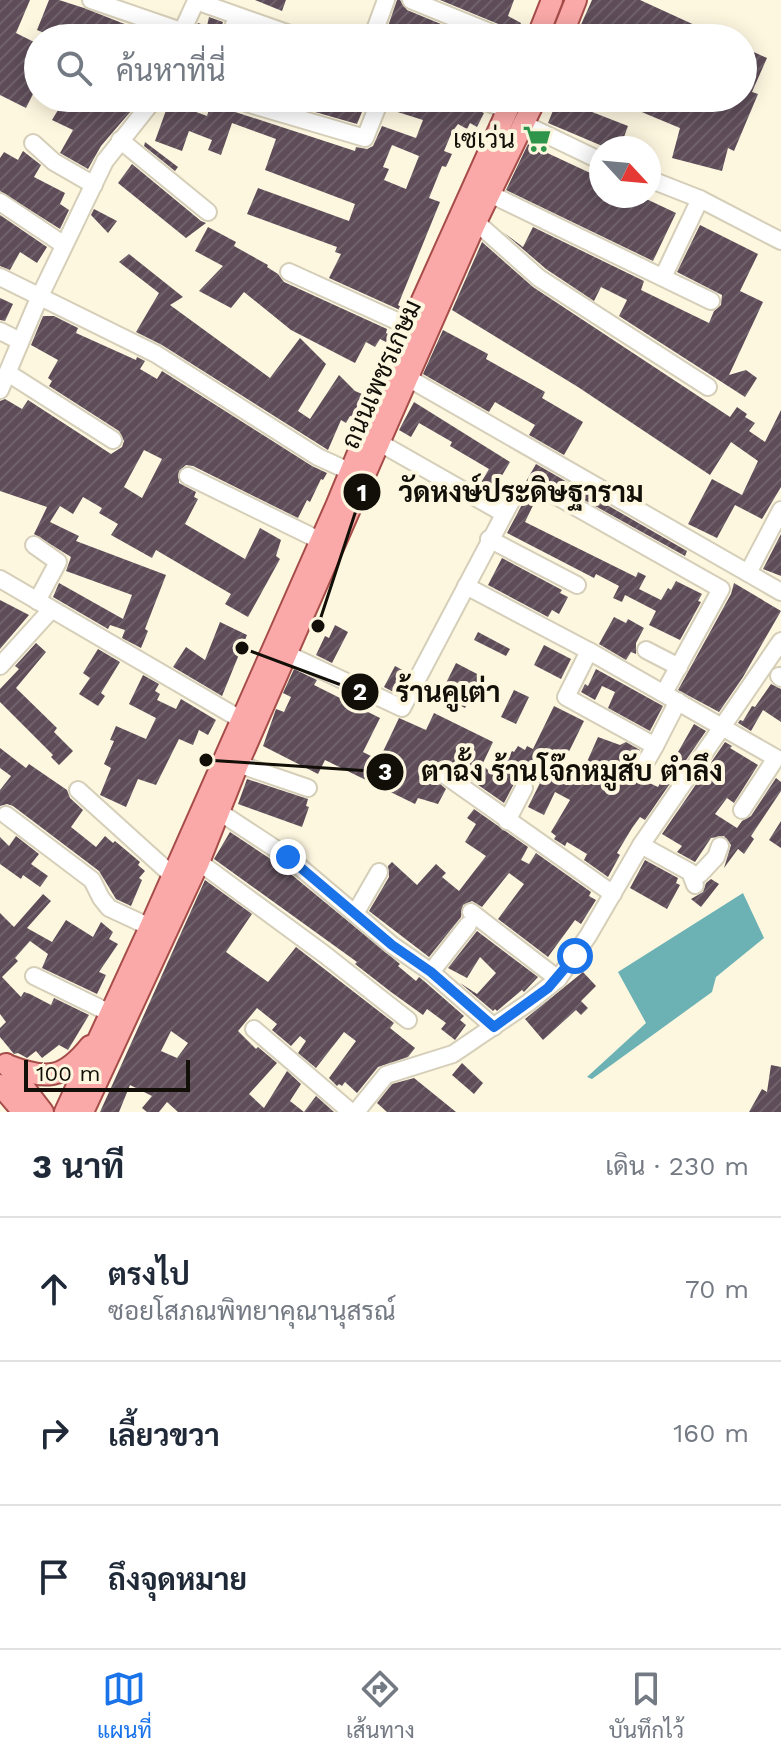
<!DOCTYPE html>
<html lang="th">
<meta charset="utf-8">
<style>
body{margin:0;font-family:"Work Sans",Sarabun,sans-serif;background:#f6f6f7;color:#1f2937}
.compass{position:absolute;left:589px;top:136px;width:72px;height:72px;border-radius:50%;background:#fff;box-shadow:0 4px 20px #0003;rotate:116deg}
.scale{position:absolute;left:24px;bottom:20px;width:166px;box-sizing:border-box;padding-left:8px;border:4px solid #120f08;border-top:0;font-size:22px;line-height:28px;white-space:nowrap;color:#120f08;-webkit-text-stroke:6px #fef7e0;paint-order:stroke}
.stop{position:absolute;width:24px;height:24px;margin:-18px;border:6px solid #1a73e8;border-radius:50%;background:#fff}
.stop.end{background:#1a73e8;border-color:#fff;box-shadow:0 2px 8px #0008}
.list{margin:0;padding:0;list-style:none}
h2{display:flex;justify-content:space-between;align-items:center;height:104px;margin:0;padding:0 32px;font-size:34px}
h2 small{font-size:26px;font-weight:400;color:#747a83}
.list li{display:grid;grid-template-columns:52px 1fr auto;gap:24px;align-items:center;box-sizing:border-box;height:144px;padding:0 32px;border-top:2px solid #e0e1e3}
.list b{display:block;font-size:30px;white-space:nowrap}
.list p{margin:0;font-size:26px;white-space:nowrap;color:#747a83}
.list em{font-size:26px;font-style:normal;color:#747a83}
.icon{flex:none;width:44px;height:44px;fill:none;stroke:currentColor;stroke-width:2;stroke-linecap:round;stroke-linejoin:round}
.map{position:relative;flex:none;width:781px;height:1112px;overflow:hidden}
.search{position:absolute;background:#fff;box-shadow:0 4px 20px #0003;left:24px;right:24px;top:24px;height:88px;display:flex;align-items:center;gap:20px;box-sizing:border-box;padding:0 28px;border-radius:44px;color:#747a83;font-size:30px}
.sheet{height:536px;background:#fff}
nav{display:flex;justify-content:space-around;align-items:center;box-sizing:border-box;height:112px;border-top:2px solid #e0e1e3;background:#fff;font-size:22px;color:#747a83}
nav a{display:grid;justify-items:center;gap:4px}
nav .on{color:#1a73e8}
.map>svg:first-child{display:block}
.water{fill:#6cb2b5}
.building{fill:url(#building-hatch);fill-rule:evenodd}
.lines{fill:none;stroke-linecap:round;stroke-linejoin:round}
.minor-casing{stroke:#d5ceb8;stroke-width:20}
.major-casing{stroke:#a64d4a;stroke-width:24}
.minor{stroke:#fff;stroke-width:16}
.major{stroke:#faa9a8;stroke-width:20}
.route{stroke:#1a73e8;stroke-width:10}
.labels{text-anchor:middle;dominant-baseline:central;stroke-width:8;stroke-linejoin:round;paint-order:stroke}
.poi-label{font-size:26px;fill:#120f08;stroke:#fef7e0;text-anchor:end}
.street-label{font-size:26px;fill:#120f08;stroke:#fef7e0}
.leader{fill:none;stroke:#120f08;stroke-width:3}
.callout-dot{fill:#120f08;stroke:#fef7e0;stroke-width:3}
.mark-label{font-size:24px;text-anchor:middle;font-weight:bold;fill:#fff}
.callout-label{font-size:28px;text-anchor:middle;font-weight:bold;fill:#120f08;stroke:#fef7e0;stroke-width:8;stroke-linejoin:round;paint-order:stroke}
</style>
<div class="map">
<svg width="781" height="1112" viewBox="0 0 781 1112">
<defs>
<pattern id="building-hatch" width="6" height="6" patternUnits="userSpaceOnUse" patternTransform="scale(2)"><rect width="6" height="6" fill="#5e4d59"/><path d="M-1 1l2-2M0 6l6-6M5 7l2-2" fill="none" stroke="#70626b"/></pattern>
</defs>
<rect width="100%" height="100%" fill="#fef7e0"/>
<path class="water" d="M743 893 764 938 716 977 712 992 592 1079 587 1077 646 1023 618 972Z"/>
<g class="building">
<path d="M0 0H30L16 33 38 44V84L26 108 0 95Z"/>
<path d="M49 0H59L84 8 160 38H56L37 30Z"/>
<path d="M255 0H286L282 11Z"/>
<path d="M397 0H400L407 10 453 29 449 38H384Z"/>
<path d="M440 0H514L508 16 521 23 516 38 508 28Z"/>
<path d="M592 0H640L723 38H647L621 26 616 38H575Z"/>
<path d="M209 17 223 22 218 38H191L198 23 207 26Z"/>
<path d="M743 47 767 58 752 92 758 94 734 151 728 148 722 171 672 158 680 128 608 98H743Z"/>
<path d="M86 98H107L131 111 101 146 88 169 60 153 73 130 52 120 64 100 82 109Z"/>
<path d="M313 98H324L333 102 335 98H359L356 104 364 107 357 124 308 110Z"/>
<path d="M392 98H453L484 113 477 127 470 123 467 129 458 124 452 132 444 151 452 154 446 167 442 166 429 198 440 202 398 305 401 307 400 310 329 278 341 254 335 252 337 247 247 214 258 188 349 221 355 204 265 170 276 139 232 123 221 155 208 150 212 140 189 131 182 151 155 141 169 102 207 116 212 101 226 109 355 151 356 147 367 149 373 146 382 126 416 138 423 120 388 109ZM392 145 419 156 406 189 384 180 389 169 383 167Z"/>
<path d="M558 98H592L587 110 628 126 620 148H607L548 123Z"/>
<path d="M145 142 178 167 175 171 191 184 144 146Z"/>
<path d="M528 144 601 178V196H640L676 213 653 261 506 190Z"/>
<path d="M23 151 41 165 34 177 65 193 60 204 69 210 60 229 0 191V158L4 152 18 160Z"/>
<path d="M132 164 201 221 206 223 186 238 118 183Z"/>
<path d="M94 209 117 221 108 233 91 215Z"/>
<path d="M0 215 47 247 37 263 20 252 10 270 0 266Z"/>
<path d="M700 225 758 254 740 291 763 302 729 375 746 370 757 378 745 397 619 316 627 300 601 287 594 301 546 269 503 232 523 247 533 227 644 281 641 290 709 323 714 311 721 305 722 295 677 272Z"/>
<path d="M208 227 236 242 234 246 268 265 267 267 278 274 284 282 387 329 386 333 390 335 386 342 380 339 375 347 366 342 355 363 291 330 244 292 231 308 199 291 223 266 195 251Z"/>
<path d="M482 242 533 287 730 417 737 407 747 414 745 417 755 423 749 431 765 442 781 410V487L762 519 735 505 717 538 688 524 712 479 742 495 758 461 731 442 710 475 578 387 452 310Z"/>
<path d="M129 254 183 297 170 305 270 378 300 338 326 364 298 411 310 419 339 375 355 391 362 394 353 417 350 416 346 423 341 420 328 450 162 345 136 332 159 293 119 262Z"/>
<path d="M0 298 13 304 5 321 0 320Z"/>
<path d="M43 316H54L78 328 76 333 136 360 137 357 145 361 140 369 157 379 162 371 312 466 327 473 323 480 321 479 310 502 307 500 298 518 193 466 186 465 179 471V483L196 492 194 497 198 499 185 524 245 559 260 528 281 540 276 556 280 559 248 617 225 604 231 594 156 550 152 558 111 535 118 524 99 513 102 508 83 497 73 514 60 506 50 522 79 536 76 541 166 575 145 629 148 631 141 648 122 638 125 630 110 625 108 629 53 597 59 583 123 619 132 595 66 571 71 557 34 534 47 507 0 491V401L5 399 22 409 28 400 111 454 122 447 124 441 119 431 49 386 52 381 48 378 58 360 31 345ZM144 450 162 459 142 498 124 487Z"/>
<path d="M443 330 488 354 486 359 545 392 542 398 583 422 564 455 529 435 535 425 495 402 489 412 423 374Z"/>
<path d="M414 402 510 462 491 494 479 486 489 469 450 446 452 442 419 423 411 437 399 430Z"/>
<path d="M536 464 687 551 685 556 552 482 542 487 525 522 636 577 638 572 646 576 639 589 661 600 668 588 671 590 676 581 702 594 698 601 701 602 680 640 649 625 656 611 625 595 622 602 613 598 619 586 596 574 594 578 507 533 526 497 524 485Z"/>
<path d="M781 534V576L763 569Z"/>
<path d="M502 558 562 590 560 593 568 597 559 614 552 610 548 617 488 585Z"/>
<path d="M734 583 781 611 743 677 719 712 678 690 731 594Z"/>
<path d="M0 600 29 615 0 649Z"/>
<path d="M614 617 626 623 628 619 644 628 636 643V654L631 652 626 660 599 644Z"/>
<path d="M220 622 247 635 222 696 173 667 186 647 205 660Z"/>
<path d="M335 625 348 632 332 663 316 655 325 636 329 638Z"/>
<path d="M478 632 510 649 506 656 474 640Z"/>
<path d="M36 643 46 652 16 688 57 728 54 732 73 751 59 765 51 757 53 755 0 702V689L19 669 15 666Z"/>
<path d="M544 645 571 659 561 679 534 665Z"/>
<path d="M98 649 120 662 101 693 105 696 98 706 79 694 90 678 83 673Z"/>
<path d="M456 663 481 676 465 708 440 695Z"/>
<path d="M395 666 408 673 397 694 384 687Z"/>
<path d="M294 669 317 680 314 685 380 718 363 752 379 760 399 718 426 730 434 713 493 742 482 765 494 775 500 767 502 769 512 751 514 752 518 746 525 750 527 746 533 749 554 706 584 721 559 772 578 782 598 737 620 745 626 742 640 750 632 775 658 787 694 724 706 731 645 820 640 817 632 828 617 853 620 855 608 877 584 860 587 854 567 842 565 846 554 839 556 836 551 832 570 800 555 792 544 815 528 807 540 783 525 775 515 782 504 803 448 764 438 763 433 767 432 777 446 789 438 804 418 798 415 804 325 760 318 774 263 746 276 709 284 712 291 697 283 693Z"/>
<path d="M596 669 663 706 650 731 608 708 615 692 602 686 595 700 581 692 585 684 588 686Z"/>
<path d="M143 675 159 684 155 691 160 694 157 700 176 709 181 699 216 720 208 735 199 730 193 745 179 739 156 785 138 779 126 807 100 795 111 768 104 764 114 741 110 740 116 726 146 739 156 718 129 704Z"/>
<path d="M771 684 781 689V722L763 710 751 731 738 723 740 720 743 721 752 706 755 707Z"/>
<path d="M514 690 529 697 516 724 501 717Z"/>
<path d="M725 742 732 746 730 748 758 765 734 803 727 798 715 814 737 828 742 821 751 816 776 778 781 782V791L751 836 754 839 744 854 738 849 724 868 731 845 724 836 711 838 695 862 677 852 682 846 662 834Z"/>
<path d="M0 748 26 768 29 764 67 790 70 798 83 810 71 827 96 847 105 836 113 843 115 841 140 862 138 865 145 871 139 878 142 880 131 906 116 899 99 871 13 806 7 804 0 806V790L11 776 0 768Z"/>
<path d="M247 779 308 799 306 806 309 807 302 827 238 804Z"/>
<path d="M474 809 528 847 521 860 529 864 536 853 591 892 589 896 596 900 581 924 575 920 548 957 498 919 524 884 509 873 482 907 472 901 463 905 461 917 429 957 369 911 389 877 388 866 392 862 417 885 436 864 446 873 442 877 459 891 486 856 465 842 476 824 467 818Z"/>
<path d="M781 821V848L769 840Z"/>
<path d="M230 832 281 866 400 964 398 966 416 981 419 977 424 981 464 1016 460 1020 466 1025 455 1040 441 1029 446 1023 427 1009 423 1015 391 992 355 964 357 962 214 859Z"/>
<path d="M16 836 39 854 31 864 48 876 40 887 23 875 21 879 0 864V837L9 846Z"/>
<path d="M645 860 678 878 676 883 680 885 667 909 630 888Z"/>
<path d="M711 879 719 884 701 907 691 899 703 892 706 883Z"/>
<path d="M205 880 252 914 226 952 268 982 296 947 394 1023 390 1028 415 1048 408 1057 378 1067 357 1093 345 1082 342 1086 339 1084 337 1086 329 1078 356 1041 344 1032 316 1068 298 1053 306 1041 300 1036 291 1046 272 1030 277 1024 257 1008 238 1031 256 1049 258 1047 277 1063 249 1094 264 1108 287 1071 301 1084 290 1101 304 1112H178L167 1102 159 1112H147L142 1108 152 1096 130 1085 119 1112H100ZM171 1031 188 1043 177 1058 161 1051Z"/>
<path d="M43 894 51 901 27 928 52 942 66 920 93 937 101 922 113 932 109 939 118 944 99 972 106 975 97 994 42 968 48 954 30 941 15 958 18 961 2 977 21 997 24 992 30 994 51 1005 54 998 89 1015 68 1050 59 1045 42 1058 36 1051 27 1058 18 1053 14 1054 0 1037V1028L6 1022 0 1014V913L14 927Z"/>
<path d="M477 931 538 977 524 992 522 990 497 1011 495 1009 493 1011 460 983 477 994 496 973 480 957 467 978 448 968Z"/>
<path d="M583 972 596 986 581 1001 588 1008 581 1015 576 1010 543 1040 525 1019Z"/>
<path d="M462 1063 483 1083 474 1094 452 1075Z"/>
<path d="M771 1065 781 1067V1112H749L762 1089 767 1092Z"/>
<path d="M414 1078 456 1112H387L377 1103 392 1084Z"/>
<path d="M316 1096 334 1112H304Z"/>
</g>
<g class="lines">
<defs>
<g id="minor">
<path d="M91 0 181 31"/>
<path d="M411 0 504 38"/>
<path d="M179 38 196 1 301 38"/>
<path d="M229 38 237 17"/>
<path d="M372 38 386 0"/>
<path d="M229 98 365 138 381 98"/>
<path d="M474 98 509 110"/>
<path d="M522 123 601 161"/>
<path d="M120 140 208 212"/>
<path d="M33 143 54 162 94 185"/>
<path d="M649 179 700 199 781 241"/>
<path d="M490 194 711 301"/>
<path d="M0 202 64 245"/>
<path d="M476 222 539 278 708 387"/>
<path d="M289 272 410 327"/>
<path d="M0 277 156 354 318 457 349 471"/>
<path d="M663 277 700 199"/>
<path d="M0 331 20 341"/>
<path d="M8 373 113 440"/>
<path d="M408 378 781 592"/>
<path d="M0 390 39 298 105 161 155 98"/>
<path d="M380 443 503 513"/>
<path d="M188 476 319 540"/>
<path d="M551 493 721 589 664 693"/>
<path d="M489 539 577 585"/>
<path d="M34 545 58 562 37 601"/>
<path d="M748 573 781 510"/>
<path d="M0 579 240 719"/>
<path d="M466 586 589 651"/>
<path d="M646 650 679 667"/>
<path d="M287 654 402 708 516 492"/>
<path d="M0 666 51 610"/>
<path d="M779 676 781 678"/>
<path d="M678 701 655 746 566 697 589 651 776 758 742 810"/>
<path d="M647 760 655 746"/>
<path d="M238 764 308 788"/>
<path d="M442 773 613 894"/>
<path d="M78 790 173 876"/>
<path d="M218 811 288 857 392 945 431 972 494 1027"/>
<path d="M6 815 92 880 101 898 109 908 150 927"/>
<path d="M507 821 524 788"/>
<path d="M641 845 690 872 695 885"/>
<path d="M199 862 324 954 408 1020"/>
<path d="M692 875 700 874 716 857 720 846"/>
<path d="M356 912 379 872"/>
<path d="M471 912 558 979"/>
<path d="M431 972 468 925"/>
<path d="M34 976 112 1014"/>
<path d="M254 1029 351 1112"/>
<path d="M356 1112 386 1075 453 1054 528 1003 558 979 588 936 641 845 781 641"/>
</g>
<g id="major">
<path d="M537 38 552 0"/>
<path d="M561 38 576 0"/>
<path d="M6 1064 43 1112"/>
<path d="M7 1065C46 1080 63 1080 90 1046"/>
<path d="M0 1085 23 1112"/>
<path d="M65 1112 150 927 336 506 410 327 513 98"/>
<path d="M83 1112 199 862 238 764 476 222 536 98"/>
</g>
</defs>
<use href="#minor" class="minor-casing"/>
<use href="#major" class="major-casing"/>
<use href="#minor" class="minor"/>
<use href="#major" class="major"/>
</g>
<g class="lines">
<path class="route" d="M288 857 392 945 431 972 494 1027 548 988 575 956"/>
</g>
<defs>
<symbol id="supermarket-bare" viewBox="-9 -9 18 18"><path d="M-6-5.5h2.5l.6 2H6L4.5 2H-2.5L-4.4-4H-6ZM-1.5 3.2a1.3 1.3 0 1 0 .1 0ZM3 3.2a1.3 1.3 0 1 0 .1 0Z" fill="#2e954b" stroke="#fef7e0" stroke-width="2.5" paint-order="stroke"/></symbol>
</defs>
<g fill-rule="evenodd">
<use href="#supermarket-bare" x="517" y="119" width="40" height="40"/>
</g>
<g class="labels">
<g class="poi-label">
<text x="515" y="139">เซเว่น</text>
</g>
<g class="street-label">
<text transform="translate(381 374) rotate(-66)">ถนนเพชรเกษม</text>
</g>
</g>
<path class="leader" d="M318 626L362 492M242 648L360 692M206 760L385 772"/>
<g class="callout-dot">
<circle cx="318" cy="626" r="8"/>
<circle cx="242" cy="648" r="8"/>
<circle cx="206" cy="760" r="8"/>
<circle cx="362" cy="492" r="20"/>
<circle cx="360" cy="692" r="20"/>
<circle cx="385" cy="772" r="20"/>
</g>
<g class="mark-label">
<text x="362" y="501">1</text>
<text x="360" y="700">2</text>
<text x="385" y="780">3</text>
</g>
<g class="callout-label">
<text x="521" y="502">วัดหงษ์ประดิษฐาราม</text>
<text x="448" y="702">ร้านคูเต่า</text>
<text x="572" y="781">ตาฉั้ง ร้านโจ๊กหมูสับ ตำลึง</text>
</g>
</svg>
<svg class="compass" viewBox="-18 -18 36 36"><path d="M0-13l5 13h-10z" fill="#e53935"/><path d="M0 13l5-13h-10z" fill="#747a83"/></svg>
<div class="scale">100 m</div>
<div class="stop" style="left:575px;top:956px"></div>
<div class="stop end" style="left:288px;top:857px"></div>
<div class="search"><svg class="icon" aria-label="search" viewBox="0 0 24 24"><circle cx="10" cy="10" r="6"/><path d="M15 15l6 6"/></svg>ค้นหาที่นี่</div>
</div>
<section class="sheet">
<h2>3 นาที<small>เดิน · 230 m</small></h2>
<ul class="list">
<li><svg class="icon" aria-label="ahead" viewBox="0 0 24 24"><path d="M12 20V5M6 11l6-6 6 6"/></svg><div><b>ตรงไป</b><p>ซอยโสภณพิทยาคุณานุสรณ์</p></div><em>70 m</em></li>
<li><svg class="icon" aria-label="right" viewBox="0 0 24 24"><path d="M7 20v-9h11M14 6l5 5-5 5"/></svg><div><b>เลี้ยวขวา</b></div><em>160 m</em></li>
<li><svg class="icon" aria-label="arrive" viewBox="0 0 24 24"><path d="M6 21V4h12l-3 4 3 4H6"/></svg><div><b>ถึงจุดหมาย</b></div></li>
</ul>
</section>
<nav>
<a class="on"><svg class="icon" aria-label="map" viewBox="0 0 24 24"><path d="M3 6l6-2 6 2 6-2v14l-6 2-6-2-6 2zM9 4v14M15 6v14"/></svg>แผนที่</a>
<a><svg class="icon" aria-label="directions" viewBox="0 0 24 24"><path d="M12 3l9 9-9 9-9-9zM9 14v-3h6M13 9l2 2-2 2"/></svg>เส้นทาง</a>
<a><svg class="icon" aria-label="saved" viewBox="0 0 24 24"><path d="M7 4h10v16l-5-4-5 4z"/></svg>บันทึกไว้</a>
</nav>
